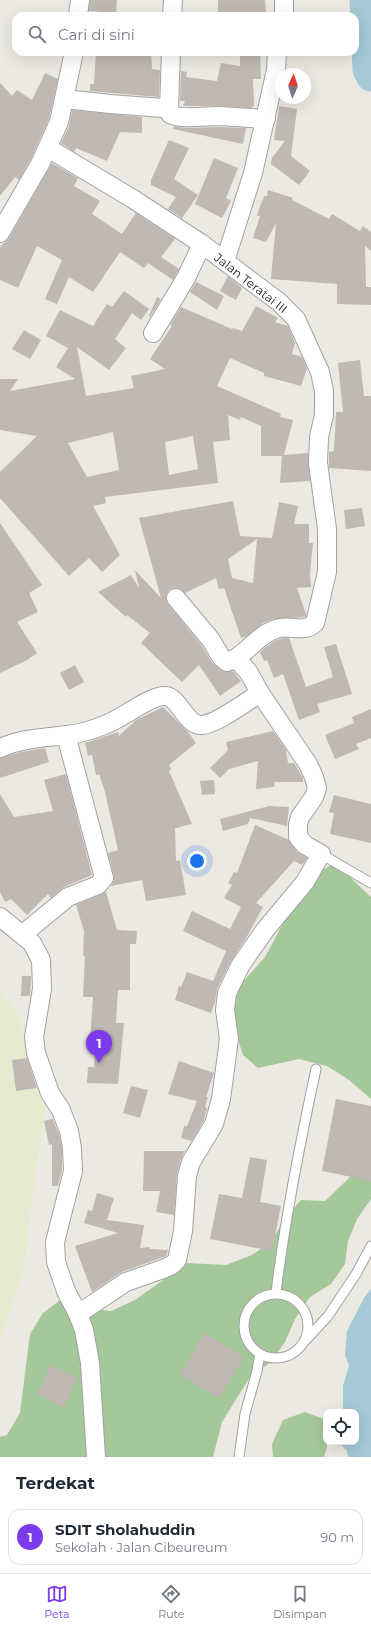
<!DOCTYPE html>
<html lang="id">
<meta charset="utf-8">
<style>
body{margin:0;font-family:Montserrat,sans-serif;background:#f6f6f7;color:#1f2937}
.controls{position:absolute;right:12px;bottom:12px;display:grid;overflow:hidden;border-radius:8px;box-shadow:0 4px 16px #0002}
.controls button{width:36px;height:36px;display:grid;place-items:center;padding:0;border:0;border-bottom:1px solid #e0e1e3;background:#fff;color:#1f2937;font:20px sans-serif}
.compass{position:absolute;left:275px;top:68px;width:36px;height:36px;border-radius:50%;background:#fff;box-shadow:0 4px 16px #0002;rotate:3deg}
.you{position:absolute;left:197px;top:861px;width:14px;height:14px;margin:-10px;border:3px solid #fff;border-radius:50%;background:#1a73e8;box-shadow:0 0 0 6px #1a73e833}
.badge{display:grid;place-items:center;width:26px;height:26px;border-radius:50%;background:#7c3aed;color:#fff;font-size:13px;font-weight:700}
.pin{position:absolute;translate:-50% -33px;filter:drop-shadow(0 1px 2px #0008)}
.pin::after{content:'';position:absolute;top:21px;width:14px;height:12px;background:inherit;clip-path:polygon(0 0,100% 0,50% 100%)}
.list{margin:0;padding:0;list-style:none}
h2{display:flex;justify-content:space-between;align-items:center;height:52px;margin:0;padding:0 16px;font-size:17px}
h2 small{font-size:13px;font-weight:400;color:#747a83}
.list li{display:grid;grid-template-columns:26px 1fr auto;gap:12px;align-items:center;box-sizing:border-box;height:56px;margin:0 8px 8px;padding:0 8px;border:1px solid #e0e1e3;border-radius:12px}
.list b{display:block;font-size:15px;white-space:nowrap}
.list p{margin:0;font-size:13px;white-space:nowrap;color:#747a83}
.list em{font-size:13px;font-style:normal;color:#747a83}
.icon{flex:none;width:22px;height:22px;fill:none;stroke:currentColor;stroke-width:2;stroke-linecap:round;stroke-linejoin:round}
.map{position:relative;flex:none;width:371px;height:1457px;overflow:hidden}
.search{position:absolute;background:#fff;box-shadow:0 4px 16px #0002;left:12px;right:12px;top:12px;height:44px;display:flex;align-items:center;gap:10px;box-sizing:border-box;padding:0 14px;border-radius:12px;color:#747a83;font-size:15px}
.sheet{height:116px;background:#fff}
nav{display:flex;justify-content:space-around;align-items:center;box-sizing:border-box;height:56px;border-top:1px solid #e0e1e3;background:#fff;font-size:11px;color:#747a83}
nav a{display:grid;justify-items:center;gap:2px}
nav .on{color:#7c3aed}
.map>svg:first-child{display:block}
.farmland{fill:#e6eace}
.forest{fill:#a5c89a}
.water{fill:#a5c9d6}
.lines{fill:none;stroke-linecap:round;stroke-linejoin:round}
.river{stroke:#a5c9d6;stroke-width:29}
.building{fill:#c0b8b2;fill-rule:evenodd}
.lane-casing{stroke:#a2a2a2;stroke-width:11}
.street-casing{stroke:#a2a2a2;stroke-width:20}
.lane{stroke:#fff;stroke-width:9}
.street{stroke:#fff;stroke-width:18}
.labels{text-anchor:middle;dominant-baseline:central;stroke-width:3;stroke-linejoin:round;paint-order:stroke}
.street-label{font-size:12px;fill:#1b1b1b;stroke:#fff}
</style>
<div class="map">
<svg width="371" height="1457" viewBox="0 0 371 1457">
<rect width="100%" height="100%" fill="#ece9e2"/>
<path class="farmland" d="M0 990 16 1010 47 1098 34 1184 23 1273 0 1342Z"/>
<g class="forest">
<path d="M335 863 371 897V1099L349 1080 327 1066 299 1059 258 1068 243 1055 232 1021V994L265 957 287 916 313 875Z"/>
<path d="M371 1157V1199L357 1219 348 1241 345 1264 331 1284 310 1297 295 1319 285 1342 271 1362 250 1377 222 1422 213 1457H0V1437L7 1435 20 1413 30 1334 43 1313 63 1298 87 1308 111 1311 135 1300 187 1263 226 1265 252 1255 272 1241 284 1219 301 1200 325 1201Z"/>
<path d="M305 1412 326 1420 327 1447 324 1457H273L272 1444 283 1420Z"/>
</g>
<path class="water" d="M371 1289V1457H348L347 1451 339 1443 356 1442V1412H343V1386L349 1366 345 1355 347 1331 364 1298Z"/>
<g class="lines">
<path class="river" d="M364 0 367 70 371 77"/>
</g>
<g class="building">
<path d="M90 0H117L116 13 89 11Z"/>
<path d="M218 0H265L266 12 218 13Z"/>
<path d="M96 52H138V54L151 52 152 69 160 70 159 97 90 91V84H94Z"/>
<path d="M240 52H260L261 79H253L254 106 251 108 219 106H183L185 101H180L181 71 187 72 186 77 217 81 221 63 240 66Z"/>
<path d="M45 73 58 79 49 119 31 159 19 180 15 177 0 196V83L12 96 17 90 32 100Z"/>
<path d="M279 106 297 109 291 156 310 171 299 185 271 164 272 158 285 141 274 140Z"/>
<path d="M72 110 142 117V133L120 132 107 161 76 148 74 152 61 143 69 126Z"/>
<path d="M174 126 186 128 219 127 246 128 243 144 173 129Z"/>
<path d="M169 140 189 148 174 179 198 195 182 218 168 209 176 197 151 185V180Z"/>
<path d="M214 158 238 168 226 198 231 201 222 218 195 204Z"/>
<path d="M52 163 78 178 74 186 100 201 92 214 122 234 136 213 175 239 161 257 179 269 173 280 148 263 144 268 120 252 93 292 69 277 57 304 45 299 62 260 37 246 18 288 0 280V247L9 238Z"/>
<path d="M268 190 293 198 292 200 329 219 332 214 360 231 363 226 371 232V251L365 246 366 287H371V305L337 304V284L271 279 276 223 266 242 253 238 260 216H257L259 209 264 196H267Z"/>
<path d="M228 276 242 288 236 300 220 291Z"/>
<path d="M196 282 224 296 217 310 190 292Z"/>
<path d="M124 291 149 309 141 320 132 313 115 339 126 348 109 370 77 347 86 396 134 388 131 376 165 369 150 359 172 326 170 325 181 307 232 329 233 328 242 331 256 306 278 318 275 322 288 326 295 343 292 354 302 357 307 369 301 386 264 376V373L230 358 217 386 281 414 280 417 293 420 284 455 308 453 310 481 280 483 282 456H261V426L241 417 240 420 228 415 230 440 213 442 218 483 105 497 106 503 93 506 120 555 102 572 89 558 69 576 0 498V472L37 436 0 430V379H18L10 391 75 379 56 367 68 348 46 336 60 310 93 326 107 304 112 307ZM113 432 119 470 87 477 68 443ZM193 436 198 469 169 475 165 442Z"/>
<path d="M157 297 161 299 150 317 149 316Z"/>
<path d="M24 330 41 340 30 359 12 349Z"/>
<path d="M360 360 364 396H371V471L329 468V452L334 451 336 412H343L338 363Z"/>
<path d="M233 501 240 536 272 538 279 502 298 506 294 524H309V543H313L310 574 311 587 297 588 306 614V617L273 619 263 623 247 636 241 638 224 588 219 589 216 578 185 593 179 588H174L169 590 166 595V600L168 604 202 646 212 663 225 672 233 671 241 681 220 696 199 665 182 682 141 643 150 633 127 615 126 617 98 592 131 575 139 588 135 570 161 598 139 518ZM257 539 253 583 232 578 228 559Z"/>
<path d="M362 508 365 526 346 529 344 510Z"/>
<path d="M0 523 42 585 29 593 38 612 17 622 37 653 27 660 0 673Z"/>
<path d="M283 638H289L306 687 333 677 324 647 336 644 352 694 317 704 320 712 299 720 283 674 274 678 267 660 264 661 260 652 274 641Z"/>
<path d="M75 665 84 682 69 690 60 673Z"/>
<path d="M163 707 188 732 196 743 169 765 171 770 169 771 192 824 179 827V828H175L176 861 180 860 186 895 146 901 142 880 111 886 114 881V876L108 853 118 850 105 792 99 774 96 775 92 755 88 756 85 743 118 732 119 736 136 720Z"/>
<path d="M371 709V738L356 744 359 749 335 759 325 735 354 723 352 717Z"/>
<path d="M273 731 286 750 288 763H294L303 778V782H275L274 787 256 789 258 761 229 769 220 778 210 768 228 750 226 742Z"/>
<path d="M45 748 49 762 0 778V758L21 752Z"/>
<path d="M66 774 92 875 64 887 51 898 48 894 27 915 11 899 5 902 0 892V794L14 817 53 811 44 780Z"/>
<path d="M214 780 215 794 202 795 200 781Z"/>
<path d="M334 795 371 804V843L330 834 334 813 329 812Z"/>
<path d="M269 806 289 807 287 826 250 818 248 824 223 831 220 819Z"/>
<path d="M255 825 289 840 297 852 307 858 302 865 294 861 256 903 263 907 245 940 231 961 217 989 215 1002 211 1013 175 1000 179 986 181 987 187 972 213 981 226 951 183 931 192 911 230 929 241 907 224 898 232 885 228 883 234 872 237 873Z"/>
<path d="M106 892 117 930 137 931 136 944H130V990H118L116 1023H124L118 1084 87 1083 88 1067H94L96 1041H90L93 997H83L85 956H83L84 931 76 905Z"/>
<path d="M22 976H31L30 996H21Z"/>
<path d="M27 1058 37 1088 16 1091 12 1060Z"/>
<path d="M179 1061 214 1073 206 1097H208L205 1107 207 1108 204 1120 192 1141 181 1138 184 1126H187L197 1101 168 1094Z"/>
<path d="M131 1086 148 1090 140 1118 123 1113Z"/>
<path d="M336 1099 371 1106V1181L322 1171Z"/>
<path d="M51 1115 59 1134 62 1149V1170L58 1186H52V1144L49 1145 44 1121 52 1119Z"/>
<path d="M144 1151H185L181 1159 177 1173 174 1215 156 1212 160 1191H143Z"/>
<path d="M250 1157 267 1160 260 1202 281 1206 272 1251 210 1239 219 1194 242 1198Z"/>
<path d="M97 1193 114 1198 107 1220 144 1225 140 1248 150 1247V1249L168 1250 166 1256 122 1272 92 1292 75 1246 118 1233 84 1223 88 1210 92 1211Z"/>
<path d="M204 1333 244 1357 219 1398 180 1375Z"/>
<path d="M51 1365 77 1378 64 1407 37 1394Z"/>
</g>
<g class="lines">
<defs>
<g id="lane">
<path d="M321 854 371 883"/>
<path d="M276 1293C285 1217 300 1143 316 1069"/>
<circle cx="276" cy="1326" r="32"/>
<path d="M305 1341 328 1316 356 1274 371 1246"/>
<path d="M239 1457 245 1414 257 1371 260 1354"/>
</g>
<g id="street">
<path d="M78 16 80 0"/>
<path d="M172 16 173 0"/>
<path d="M284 16V0"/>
<path d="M65 99 110 104 163 108 169 109 170 114C180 120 206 116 219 116 235 117 250 118 266 119"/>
<path d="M169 109 171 52"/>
<path d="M48 148 133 199 202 244 279 302 296 319 320 372 324 391V415L319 437 318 463 327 529V572L315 623C303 634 290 624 276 629 256 635 243 659 227 662L221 657 211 640 176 598"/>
<path d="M0 233 40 164 59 122 74 52"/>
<path d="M225 261 253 173 276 70 277 52"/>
<path d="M153 333 186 278 202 244"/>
<path d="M0 748C24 737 49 738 74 734 86 732 98 728 109 723 122 718 153 694 166 696 174 697 180 708 185 714 189 719 194 726 202 725 217 724 247 701 260 693"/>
<path d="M0 917 32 943 41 960 42 989 34 1037 36 1053 50 1093 61 1110 69 1131 72 1148 73 1171 55 1242 56 1262 66 1291 78 1314 84 1330 90 1363 96 1457"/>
<path d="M23 934 68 897 98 885 104 878 66 735"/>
<path d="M78 1314 126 1282 163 1269 172 1265 177 1260 183 1231 187 1176 191 1162 214 1124 221 1099 229 1039 225 1010 227 993 240 966 265 930 305 882 321 854 305 845 298 837V824L300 817 314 797 317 788 314 777 308 764 260 693 249 673 236 658"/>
</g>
</defs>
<use href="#lane" class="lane-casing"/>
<use href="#street" class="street-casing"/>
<use href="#lane" class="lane"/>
<use href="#street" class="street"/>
</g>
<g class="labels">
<g class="street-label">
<text transform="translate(251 283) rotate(38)">Jalan Teratai III</text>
</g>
</g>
</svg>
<div class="controls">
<button><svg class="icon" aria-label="locate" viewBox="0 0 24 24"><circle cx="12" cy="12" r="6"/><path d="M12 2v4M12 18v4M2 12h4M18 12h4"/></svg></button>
</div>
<svg class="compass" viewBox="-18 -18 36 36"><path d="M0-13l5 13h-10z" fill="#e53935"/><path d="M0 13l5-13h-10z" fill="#747a83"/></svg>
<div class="you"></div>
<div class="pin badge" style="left:99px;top:1063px">1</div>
<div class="search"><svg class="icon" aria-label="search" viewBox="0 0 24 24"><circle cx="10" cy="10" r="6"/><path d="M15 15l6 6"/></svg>Cari di sini</div>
</div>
<section class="sheet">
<h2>Terdekat<small></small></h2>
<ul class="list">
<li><span class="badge">1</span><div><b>SDIT Sholahuddin</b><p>Sekolah · Jalan Cibeureum</p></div><em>90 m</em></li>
</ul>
</section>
<nav>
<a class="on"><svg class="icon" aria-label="map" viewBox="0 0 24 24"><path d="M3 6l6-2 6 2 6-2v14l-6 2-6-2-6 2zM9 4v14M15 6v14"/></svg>Peta</a>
<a><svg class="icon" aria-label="directions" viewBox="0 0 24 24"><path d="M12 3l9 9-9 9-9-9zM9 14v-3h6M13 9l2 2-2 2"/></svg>Rute</a>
<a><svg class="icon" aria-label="saved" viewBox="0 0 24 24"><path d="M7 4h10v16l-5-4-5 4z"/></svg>Disimpan</a>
</nav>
